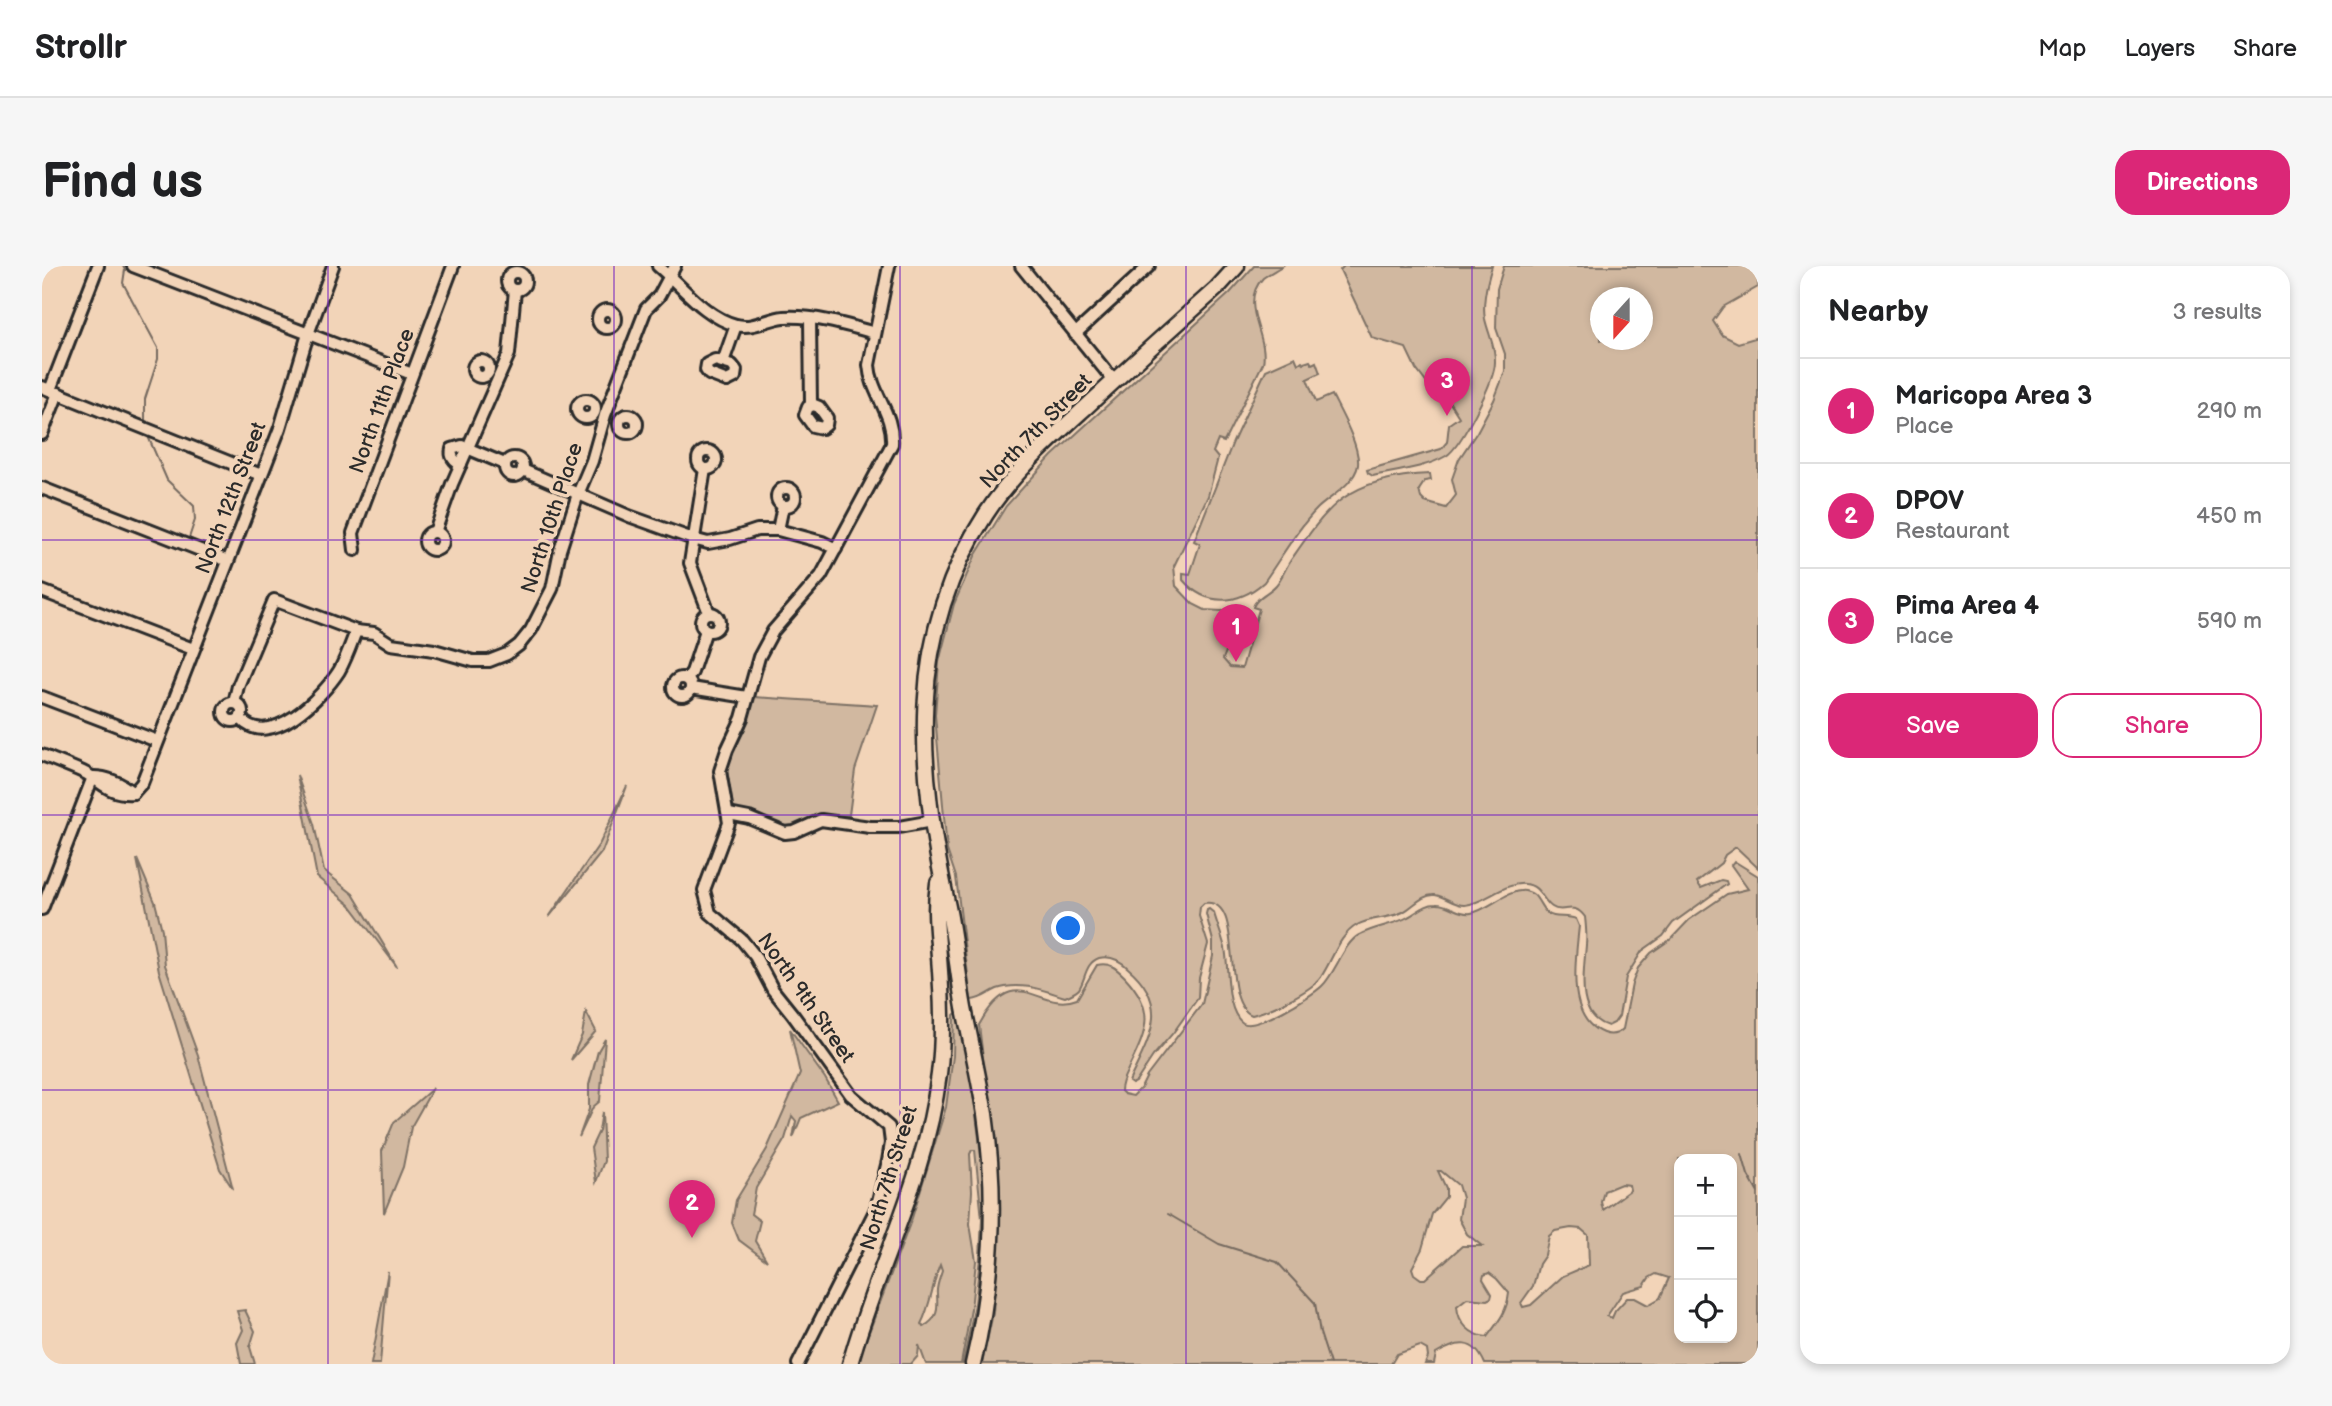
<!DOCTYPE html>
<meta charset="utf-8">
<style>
body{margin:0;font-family:"Balsamiq Sans",sans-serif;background:#f6f6f6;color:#202124}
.controls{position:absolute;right:21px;bottom:21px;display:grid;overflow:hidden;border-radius:14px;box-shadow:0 4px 10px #0003}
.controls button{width:63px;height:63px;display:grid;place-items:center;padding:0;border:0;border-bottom:2px solid #e0e0e0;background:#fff;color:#202124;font:35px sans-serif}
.compass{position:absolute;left:1548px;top:21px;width:63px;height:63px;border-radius:50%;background:#fff;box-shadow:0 4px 10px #0003;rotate:201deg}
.you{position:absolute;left:1027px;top:663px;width:24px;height:24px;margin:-18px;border:5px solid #fff;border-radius:50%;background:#1a73e8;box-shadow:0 0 0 10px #1a73e833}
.badge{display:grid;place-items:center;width:46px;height:46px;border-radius:50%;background:#db2777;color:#fff;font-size:23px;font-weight:700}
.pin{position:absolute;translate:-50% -58px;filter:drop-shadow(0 2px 4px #0008)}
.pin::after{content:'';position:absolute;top:37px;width:24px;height:21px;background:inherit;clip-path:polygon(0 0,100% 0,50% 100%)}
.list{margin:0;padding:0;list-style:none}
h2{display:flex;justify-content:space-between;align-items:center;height:91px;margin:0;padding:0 28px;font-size:30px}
h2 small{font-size:23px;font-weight:400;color:#757577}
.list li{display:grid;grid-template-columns:46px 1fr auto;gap:21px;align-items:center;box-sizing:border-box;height:105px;padding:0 28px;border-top:2px solid #e0e0e0}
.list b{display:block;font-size:26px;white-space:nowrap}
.list p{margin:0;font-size:23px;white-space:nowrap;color:#757577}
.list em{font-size:23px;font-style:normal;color:#757577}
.actions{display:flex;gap:14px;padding:21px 28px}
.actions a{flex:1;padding:16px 0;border:2px solid #db2777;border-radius:21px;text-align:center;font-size:24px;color:#db2777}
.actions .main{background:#db2777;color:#fff}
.icon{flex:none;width:38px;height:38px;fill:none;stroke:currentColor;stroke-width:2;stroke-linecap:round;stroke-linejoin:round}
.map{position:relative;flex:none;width:1716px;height:1098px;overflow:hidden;border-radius:21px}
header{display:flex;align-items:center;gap:42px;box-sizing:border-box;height:98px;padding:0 35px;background:#fff;border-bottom:2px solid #e0e0e0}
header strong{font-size:33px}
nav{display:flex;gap:38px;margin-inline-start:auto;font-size:24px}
.intro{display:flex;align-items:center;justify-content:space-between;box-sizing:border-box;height:168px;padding:0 42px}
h1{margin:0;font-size:49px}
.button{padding:18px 32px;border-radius:21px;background:#db2777;color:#fff;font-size:24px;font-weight:700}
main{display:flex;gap:42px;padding:0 42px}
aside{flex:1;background:#fff;border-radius:21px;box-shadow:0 4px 10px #0003}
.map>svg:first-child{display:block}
.green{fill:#d1b8a0;stroke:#7e7266;stroke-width:2;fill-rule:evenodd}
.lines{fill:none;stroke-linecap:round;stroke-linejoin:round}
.stream{stroke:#74695f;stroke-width:2}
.minor-casing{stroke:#2b2b2b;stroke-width:16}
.major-casing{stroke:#2b2b2b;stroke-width:19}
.minor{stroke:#f2d4b8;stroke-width:10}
.major{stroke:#f2d4b8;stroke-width:14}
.grid{fill:none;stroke:#7b2cbf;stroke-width:2;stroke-opacity:0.55}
.labels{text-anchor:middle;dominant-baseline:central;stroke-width:7;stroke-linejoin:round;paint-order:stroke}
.street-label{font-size:21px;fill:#2b2b2b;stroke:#f2d4b8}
</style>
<header>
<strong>Strollr</strong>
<nav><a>Map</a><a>Layers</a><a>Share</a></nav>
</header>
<div class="intro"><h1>Find us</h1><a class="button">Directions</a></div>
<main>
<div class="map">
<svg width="1716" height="1098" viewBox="0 0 1716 1098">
<rect width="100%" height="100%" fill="#f2d4b8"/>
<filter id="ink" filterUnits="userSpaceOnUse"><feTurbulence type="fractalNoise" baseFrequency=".0143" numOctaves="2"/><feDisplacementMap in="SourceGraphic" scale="14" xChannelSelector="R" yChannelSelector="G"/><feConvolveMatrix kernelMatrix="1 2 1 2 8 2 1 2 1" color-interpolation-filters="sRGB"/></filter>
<g filter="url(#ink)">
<g class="green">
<path d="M1212 0H1240C1234 4 1226 8 1221 12 1196 38 1227 70 1221 97L1182 176 1176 174 1171 186 1176 192 1166 230 1132 300 1134 320 1151 338 1163 344 1180 345 1196 341 1202 344 1196 345 1191 365 1196 367 1193 379 1187 378 1181 393 1188 401 1200 402 1217 343 1211 341C1214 331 1227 327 1234 319 1241 311 1244 300 1251 291 1264 272 1281 247 1300 233 1325 215 1358 209 1388 208L1389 214 1383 215 1377 224 1379 232 1383 236 1404 242 1414 229 1410 213 1417 193 1435 166 1452 134 1463 105V88L1454 62 1455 23 1462 0H1716V21L1681 41 1671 55 1680 69 1696 77 1716 71V602L1694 581 1683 589 1679 597 1655 616 1659 622 1679 614 1684 615 1685 618 1631 657 1621 670 1600 685 1584 711 1577 750 1572 757 1566 760C1533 751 1542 705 1544 679 1545 670 1544 660 1543 651 1531 634 1521 649 1510 641 1500 634 1498 619 1483 618 1462 616 1444 637 1423 639 1413 640 1403 630 1393 629 1380 628 1371 641 1361 646 1347 653 1328 651 1315 659 1297 669 1290 695 1279 711 1270 725 1227 745 1210 749 1176 736 1205 630 1162 637L1158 641 1157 650 1166 678 1157 712 1156 732 1131 767 1111 790 1094 816 1090 818 1087 816 1090 809C1110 768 1127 737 1086 702 1078 694 1069 689 1057 692 1043 697 1044 712 1037 723 1034 726 1028 729 1023 731 1001 724 978 715 955 723 946 727 939 734 929 734L914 611 905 584 893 449 897 396 912 338 933 290 964 240 1010 190 1188 27ZM1559 32H1601V74H1559Z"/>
<path d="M1302 0H1450C1445 16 1440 37 1443 53 1446 67 1454 82 1453 96 1453 114 1419 181 1404 190 1383 202 1354 205 1331 210L1326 207 1325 204 1399 183 1405 176 1407 158 1417 151 1403 129 1389 123 1374 103 1364 82 1330 72 1298 4Z"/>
<path d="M1253 91 1256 98 1260 95 1262 97 1268 95 1270 98 1274 96 1278 107 1265 113 1274 136 1290 129C1299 147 1318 180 1316 199 1313 217 1288 231 1276 242 1255 263 1239 292 1222 316 1196 339 1164 341 1141 314V307L1148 308 1158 278 1152 275 1191 176 1224 104Z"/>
<path d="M712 431 835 439 813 504 807 549 780 550 748 564 691 542 685 503 687 491 703 463Z"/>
<path d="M255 509 272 558 282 605 311 628 355 701 308 639 275 611Z"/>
<path d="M585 520 560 586 507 651 558 577Z"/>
<path d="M95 593 113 636 120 664 123 699 156 789 191 923 178 903 117 705Z"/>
<path d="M1692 595 1716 610V1098H1443C1432 1072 1416 1075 1394 1088L1392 1098H1383L1386 1091 1385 1084 1378 1080 1355 1088 1349 1098H940L951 1047 958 931 937 759C974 692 996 748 1035 733L1055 699C1068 696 1074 702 1083 711 1113 743 1106 763 1088 799 1084 808 1079 815 1079 825L1082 828 1091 830 1099 822 1105 810 1160 738 1171 690V675L1164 648 1165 644 1167 643 1172 647C1175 658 1180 670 1183 682 1187 701 1183 745 1201 757 1213 765 1270 730 1280 720 1293 708 1302 677 1317 669 1333 660 1352 659 1366 651 1376 646 1383 638 1394 638 1406 637 1416 649 1429 647 1447 644 1465 623 1483 625 1496 627 1496 638 1504 646 1512 654 1524 648 1534 653L1537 660C1534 691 1523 752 1561 767 1569 770 1575 769 1581 763L1590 718 1596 702 1609 687 1629 673 1647 654 1685 628 1706 623 1689 599ZM1637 893H1690V1072H1637ZM1396 905H1399L1416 919 1420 932 1417 953 1425 968 1440 980H1420L1383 1013H1379L1372 1008 1370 1002 1380 983 1390 948 1404 931V922ZM1579 918 1587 919 1588 924 1561 944 1559 936 1562 925ZM1529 962 1539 963 1546 969 1547 999 1521 1010 1489 1039 1481 1041 1479 1037 1491 1020 1497 998 1503 989 1507 970 1513 965ZM1447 1007 1455 1013 1467 1027C1465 1046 1456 1056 1445 1071 1428 1069 1416 1057 1415 1040L1425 1032 1445 1034 1449 1032 1450 1028 1441 1013 1442 1009ZM1614 1008 1627 1012 1618 1032 1606 1039 1593 1032H1585L1573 1045 1570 1052 1565 1050 1581 1026 1602 1020 1607 1012Z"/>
<path d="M917 745C929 811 940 877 943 943 946 995 936 1047 924 1098H921L933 1038 938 991 940 953 933 884H930L928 888 930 925 928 958 934 995 929 1043 919 1098H884L877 1079 876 1090 869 1098H815L870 952 904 841 911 790 912 749ZM898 999 900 1005C898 1012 894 1020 895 1028 896 1044 896 1053 881 1061L879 1058C889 1039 890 1018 898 999Z"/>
<path d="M544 746 554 765 529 794 540 769Z"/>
<path d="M748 763 783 812 796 835 759 852 751 872 754 855 750 850 743 873 714 922 709 948 718 955 713 975 725 995 697 974 690 957 694 934 725 883 758 808Z"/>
<path d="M563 773 558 835 551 841 537 871 547 843V819L556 785Z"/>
<path d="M391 822 369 861 361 901 342 947 340 885 352 856Z"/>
<path d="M560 846 562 895 554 916 549 882 557 865Z"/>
<path d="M346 1005 338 1098H329Z"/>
<path d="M203 1044 213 1065 208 1081 213 1098H199L195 1077 201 1064 195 1045Z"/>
</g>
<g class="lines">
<g class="stream">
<path d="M81 0 83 4 81 17 116 82V93L103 133V156"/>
<path d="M105 168 125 214 152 240 153 254 146 275"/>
<path d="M1700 888 1706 909 1716 927"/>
<path d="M1126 948 1177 978 1235 996 1273 1037 1278 1067 1288 1098"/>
</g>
<defs>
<g id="minor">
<path d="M91 0 370 108"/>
<path d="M616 0C640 20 663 51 694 59 712 63 725 53 742 51 772 49 805 59 833 67"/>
<path d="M979 0 1072 115"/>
<circle cx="474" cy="15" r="9"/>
<circle cx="565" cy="53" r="9"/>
<path d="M768 53 769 139"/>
<path d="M1033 68 1107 0"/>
<path d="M673 94 690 99 694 104 693 111 685 115 667 108 664 104 665 98Z"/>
<circle cx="439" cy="103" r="8"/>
<path d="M681 96 694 59"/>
<path d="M0 121 219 209"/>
<path d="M8 124 56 0"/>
<circle cx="544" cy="143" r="9"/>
<path d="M772 139 777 141 785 152 784 159 780 162 771 160 763 149 766 141Z"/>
<circle cx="586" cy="158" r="9"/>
<path d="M0 168 16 127"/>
<circle cx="665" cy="194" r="9"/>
<circle cx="472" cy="201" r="9"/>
<path d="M419 198C412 196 408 190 410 183L420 180 463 198"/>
<path d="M663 203 648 297 667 347"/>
<path d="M481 204 587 250 651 273 666 277 688 273 715 264H736L780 276 794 283"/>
<circle cx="744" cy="231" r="9"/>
<path d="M0 222 186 295"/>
<path d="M736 264 741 240"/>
<circle cx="392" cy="275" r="9"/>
<path d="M393 266 410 218 467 88 473 24"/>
<path d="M313 284 311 267 411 0"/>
<path d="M0 325 151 383"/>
<circle cx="668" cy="356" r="9"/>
<circle cx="640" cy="421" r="9"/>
<path d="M645 413 650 406 664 364"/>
<path d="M649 422 705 431"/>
<path d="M0 431 115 475"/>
<circle cx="191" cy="446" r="9"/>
<path d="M192 437 196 420 232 334 314 365 332 367 349 378 392 384 431 395H447L465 388 477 379 489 364 510 323 518 284 536 228 550 195 563 149 604 43 617 30 633 0"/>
<path d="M198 452C227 486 281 430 297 405 304 393 309 378 314 365"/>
<path d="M0 489C14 495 28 500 41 506 60 515 66 529 91 527"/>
<path d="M51 511C66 511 79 517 91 527"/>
<path d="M91 527 100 517 238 162 266 68 291 0"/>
<path d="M687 548 707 552 743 567 752 566 779 554 828 561H857L890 555"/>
<path d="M0 643 51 511"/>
<path d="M756 1098 834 943 846 895 849 877 847 861 809 829 751 749 731 724 713 690 700 674 668 647 662 624 687 557 678 505 685 484 700 452 717 391 731 365 779 310 850 178C852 147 829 128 827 99L847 0"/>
</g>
<g id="major">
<path d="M808 1098C835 999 884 913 897 808 902 769 900 730 897 691 895 663 892 646 896 617"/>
<path d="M931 1098C951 1016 955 932 943 848 937 813 929 777 922 742 916 709 913 675 906 641 876 503 863 372 944 248 970 208 1007 175 1042 143 1086 102 1130 62 1175 22L1195 0"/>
</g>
</defs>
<use href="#minor" class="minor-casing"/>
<use href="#major" class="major-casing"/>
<use href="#minor" class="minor"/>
<use href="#major" class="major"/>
</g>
</g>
<path class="grid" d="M286 0V1098M572 0V1098M858 0V1098M1144 0V1098M1430 0V1098M0 274H1716M0 549H1716M0 824H1716"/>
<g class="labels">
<g class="street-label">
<text transform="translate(340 135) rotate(-70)">North 11th Place</text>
<text transform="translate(994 165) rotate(-46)">North 7th Street</text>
<text transform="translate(189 232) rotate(-69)">North 12th Street</text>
<text transform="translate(510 252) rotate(-72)">North 10th Place</text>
<text transform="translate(764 732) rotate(55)">North 9th Street</text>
<text transform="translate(847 912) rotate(-73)">North 7th Street</text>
</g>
</g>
</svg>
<div class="controls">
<button>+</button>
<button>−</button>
<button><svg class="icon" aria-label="locate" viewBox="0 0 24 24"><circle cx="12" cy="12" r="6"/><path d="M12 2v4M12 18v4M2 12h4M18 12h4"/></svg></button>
</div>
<svg class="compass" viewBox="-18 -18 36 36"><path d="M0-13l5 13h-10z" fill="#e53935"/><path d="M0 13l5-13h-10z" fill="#757577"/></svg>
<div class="you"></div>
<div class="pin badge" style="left:1194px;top:396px">1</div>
<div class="pin badge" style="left:650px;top:972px">2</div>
<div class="pin badge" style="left:1405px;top:150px">3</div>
</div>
<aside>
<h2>Nearby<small>3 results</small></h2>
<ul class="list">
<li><span class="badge">1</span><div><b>Maricopa Area 3</b><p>Place</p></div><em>290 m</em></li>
<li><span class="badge">2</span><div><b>DPOV</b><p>Restaurant</p></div><em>450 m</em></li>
<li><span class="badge">3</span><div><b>Pima Area 4</b><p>Place</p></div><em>590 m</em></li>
</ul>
<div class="actions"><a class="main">Save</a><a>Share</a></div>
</aside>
</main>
